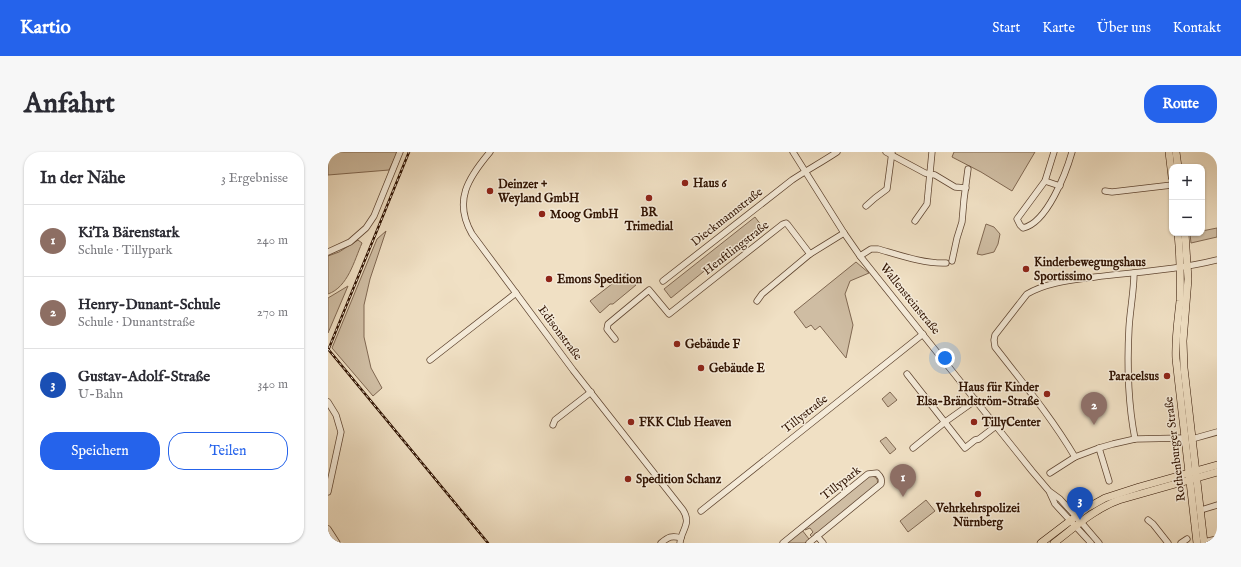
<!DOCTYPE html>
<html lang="de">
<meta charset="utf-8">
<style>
body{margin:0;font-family:"IM FELL English",serif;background:#f7f7f7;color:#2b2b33}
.controls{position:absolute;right:12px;top:12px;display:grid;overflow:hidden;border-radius:8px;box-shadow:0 1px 3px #0004}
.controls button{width:36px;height:36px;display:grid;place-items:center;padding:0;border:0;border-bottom:1px solid #e1e1e2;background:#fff;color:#2b2b33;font:20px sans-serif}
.you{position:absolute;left:617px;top:206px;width:14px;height:14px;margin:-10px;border:3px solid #fff;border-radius:50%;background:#1a73e8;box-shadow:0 0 0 6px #1a73e833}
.badge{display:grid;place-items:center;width:26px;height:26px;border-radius:50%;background:#2563eb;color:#fff;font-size:13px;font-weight:700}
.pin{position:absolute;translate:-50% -33px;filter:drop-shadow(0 1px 2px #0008)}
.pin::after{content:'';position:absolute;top:21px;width:14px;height:12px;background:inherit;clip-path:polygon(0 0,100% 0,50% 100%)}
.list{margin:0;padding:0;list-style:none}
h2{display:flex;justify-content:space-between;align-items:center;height:52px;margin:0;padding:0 16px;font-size:17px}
h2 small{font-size:13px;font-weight:400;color:#7c7c81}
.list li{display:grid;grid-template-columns:26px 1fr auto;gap:12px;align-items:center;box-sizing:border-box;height:72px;padding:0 16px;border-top:1px solid #e1e1e2}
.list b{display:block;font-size:15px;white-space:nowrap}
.list p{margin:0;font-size:13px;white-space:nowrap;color:#7c7c81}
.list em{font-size:13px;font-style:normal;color:#7c7c81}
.actions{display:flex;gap:8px;padding:12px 16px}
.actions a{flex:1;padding:9px 0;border:1px solid #2563eb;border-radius:16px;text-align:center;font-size:14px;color:#2563eb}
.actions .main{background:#2563eb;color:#fff}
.map{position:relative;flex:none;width:889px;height:391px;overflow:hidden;border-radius:16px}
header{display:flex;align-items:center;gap:24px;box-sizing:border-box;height:56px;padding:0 20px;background:#2563eb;color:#fff}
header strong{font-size:19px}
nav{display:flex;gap:22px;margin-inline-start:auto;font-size:14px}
.intro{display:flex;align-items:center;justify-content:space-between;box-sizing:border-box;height:96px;padding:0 24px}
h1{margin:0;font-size:28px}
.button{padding:10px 18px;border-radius:16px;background:#2563eb;color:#fff;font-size:14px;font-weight:700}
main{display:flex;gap:24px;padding:0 24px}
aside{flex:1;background:#fff;border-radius:16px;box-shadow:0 1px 3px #0004}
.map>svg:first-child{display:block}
.green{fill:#cfbda3;stroke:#806852}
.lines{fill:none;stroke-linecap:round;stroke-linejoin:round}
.minor-casing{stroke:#604632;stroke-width:7}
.major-casing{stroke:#301302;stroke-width:8}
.minor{stroke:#f5ebd9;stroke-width:5.5}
.major{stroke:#f0e0c4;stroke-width:7}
.rail-casing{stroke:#301302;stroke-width:2.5}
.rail{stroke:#f5ebd9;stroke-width:1;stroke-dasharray:3;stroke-linecap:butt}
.poi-dot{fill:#8f2418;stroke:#f5ebd9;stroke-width:1.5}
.labels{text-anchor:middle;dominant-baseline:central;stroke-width:3;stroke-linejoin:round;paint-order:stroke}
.poi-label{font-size:12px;font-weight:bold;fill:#301302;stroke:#f5ebd9;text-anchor:start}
.street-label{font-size:12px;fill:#301302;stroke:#f5ebd9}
</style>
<header>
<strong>Kartio</strong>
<nav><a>Start</a><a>Karte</a><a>Über uns</a><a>Kontakt</a></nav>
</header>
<div class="intro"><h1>Anfahrt</h1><a class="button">Route</a></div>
<main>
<aside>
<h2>In der Nähe<small>3 Ergebnisse</small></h2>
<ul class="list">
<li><span class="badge" style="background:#8d6e63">1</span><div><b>KiTa Bärenstark</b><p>Schule · Tillypark</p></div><em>240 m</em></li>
<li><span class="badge" style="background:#8d6e63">2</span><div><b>Henry-Dunant-Schule</b><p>Schule · Dunantstraße</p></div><em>270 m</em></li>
<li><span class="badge" style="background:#1a4fb4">3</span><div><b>Gustav-Adolf-Straße</b><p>U-Bahn</p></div><em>340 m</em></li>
</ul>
<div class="actions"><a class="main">Speichern</a><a>Teilen</a></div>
</aside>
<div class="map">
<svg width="889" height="391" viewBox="0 0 889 391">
<rect width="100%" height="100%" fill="#f0e0c4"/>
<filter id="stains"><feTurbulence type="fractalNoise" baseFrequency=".005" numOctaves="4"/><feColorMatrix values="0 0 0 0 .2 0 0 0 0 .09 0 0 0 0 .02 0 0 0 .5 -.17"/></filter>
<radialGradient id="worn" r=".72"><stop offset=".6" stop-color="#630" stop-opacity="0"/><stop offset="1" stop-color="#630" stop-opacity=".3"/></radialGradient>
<g class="green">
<path d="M0 0H70L61 18 0 23Z"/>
<path d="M626 0H707L684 39 653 20 624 5Z"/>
<path d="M427 65 433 73 343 146 336 137Z"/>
<path d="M658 72 666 75 672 82 670 92 666 100 654 103 649 102Z"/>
<path d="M889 76V85L863 91 862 82 874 81V79Z"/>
<path d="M58 79 42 127 36 153V185L43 216 54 236 45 244 4 196 49 87Z"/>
<path d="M30 88 34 91C26 109 20 135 0 142V104L11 100Z"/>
<path d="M528 110 541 121 522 129 517 142 525 173 518 206 492 174 487 178 483 173 478 176 466 160Z"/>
<path d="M298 121 308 133 285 152H282L272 161 262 149Z"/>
<path d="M20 134 0 181V146Z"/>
<path d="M562 240 569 248 560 255 554 247Z"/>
<path d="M558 285 568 297 562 302 552 289Z"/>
<path d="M541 324C547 324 551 326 549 333L484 385 482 383 485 380 482 376 477 378 476 376Z"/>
<path d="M598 348 607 359 580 380 572 369Z"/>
<path d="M474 378 481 387 477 391H458Z"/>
</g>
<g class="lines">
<defs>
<g id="minor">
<path d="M162 0C140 26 125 49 144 82L245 218 355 358C364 372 353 378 352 391"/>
<path d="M465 0 516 81 532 104 704 319 721 339 732 347 753 370 771 391"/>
<path d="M558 0 597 21 607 23 627 35 638 36"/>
<path d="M726 0 717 29 689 67 692 73 695 76C719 71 738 21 744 0"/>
<path d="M717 29 732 34"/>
<path d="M777 39 784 40 844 33"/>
<path d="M538 54 547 46 559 37 564 0"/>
<path d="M587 69 599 52 604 0"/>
<path d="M0 100 22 90 38 76 46 64 72 0"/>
<path d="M532 104 543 97H550C571 103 597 112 618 111"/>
<path d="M624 109 629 86 634 70 636 47 640 17"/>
<path d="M806 121C806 139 802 158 801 176 799 213 800 251 807 287"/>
<path d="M335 129 464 28C479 18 494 10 509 0"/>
<path d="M429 149 434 142 482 102 516 81"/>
<path d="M287 187 279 177 280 172 321 138 341 162 455 72 458 71 460 73 482 102"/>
<path d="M102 208 188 141"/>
<path d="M579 222 637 296 647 288 651 287 668 274"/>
<path d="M0 250 8 263 13 280 0 340"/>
<path d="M225 273 227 268 263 240"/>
<path d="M864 287 889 280"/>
<path d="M585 296 617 270 648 248"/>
<path d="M771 296 781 329"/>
<path d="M747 305C724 266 695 231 667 195L666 188 667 183 699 142C719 130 745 128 767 125 808 120 849 118 889 108"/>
<path d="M722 321 747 305 771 296 785 292 807 287 856 286"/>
<path d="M722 341 727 352 763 391"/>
<path d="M873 358 889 353"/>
<path d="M373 359 595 182"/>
<path d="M820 368 825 372 840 391"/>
<path d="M0 377 9 391"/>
<path d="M489 384 495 391"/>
<path d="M876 390 889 387"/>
<path d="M333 391C340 385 344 383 353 386"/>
<path d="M455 391 540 322 549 321C553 325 554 327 553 332L481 391"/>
<path d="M853 391 859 387"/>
</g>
<g id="major">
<path d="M841 0 844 25"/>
<path d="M848 0 850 15"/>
<path d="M850 81C852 104 853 126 852 149 850 168 847 188 848 207L869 391"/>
<path d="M857 81 860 127 855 189 856 216 876 391"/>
<path d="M713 391 759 356 777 346 811 335 889 313"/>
<path d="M726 391C747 375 766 357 791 348L889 320"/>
</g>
</defs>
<use href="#minor" class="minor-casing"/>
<use href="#major" class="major-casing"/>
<use href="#minor" class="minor"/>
<use href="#major" class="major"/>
<defs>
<g id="rail">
<path d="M1 196 81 0"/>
<path d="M0 197 160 391"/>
</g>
</defs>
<use href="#rail" class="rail-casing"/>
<use href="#rail" class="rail"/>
</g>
<g class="poi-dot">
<circle cx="357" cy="31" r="4"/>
<circle cx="162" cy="39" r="4"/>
<circle cx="321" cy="46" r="4"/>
<circle cx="214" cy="62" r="4"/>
<circle cx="698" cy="117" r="4"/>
<circle cx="221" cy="127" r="4"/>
<circle cx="349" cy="192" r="4"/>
<circle cx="373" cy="216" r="4"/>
<circle cx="839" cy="224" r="4"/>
<circle cx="719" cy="242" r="4"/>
<circle cx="303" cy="270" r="4"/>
<circle cx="646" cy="270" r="4"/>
<circle cx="300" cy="327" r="4"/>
<circle cx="650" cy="342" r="4"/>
</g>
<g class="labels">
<g class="poi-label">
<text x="365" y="31">Haus 6</text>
<text x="170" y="32">Deinzer +<tspan x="170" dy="14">Weyland GmbH</tspan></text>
<text x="321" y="60" text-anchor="middle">BR<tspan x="321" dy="14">Trimedial</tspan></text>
<text x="222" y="62">Moog GmbH</text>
<text x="706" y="110">Kinderbewegungshaus<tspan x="706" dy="14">Sportissimo</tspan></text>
<text x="229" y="127">Emons Spedition</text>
<text x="357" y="192">Gebäude F</text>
<text x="381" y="216">Gebäude E</text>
<text x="831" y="224" text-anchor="end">Paracelsus</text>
<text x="711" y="235" text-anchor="end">Haus für Kinder<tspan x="711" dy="14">Elsa-Brändström-Straße</tspan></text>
<text x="311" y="270">FKK Club Heaven</text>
<text x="654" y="270">TillyCenter</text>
<text x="308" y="327">Spedition Schanz</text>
<text x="650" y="356" text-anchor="middle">Vehrkehrspolizei<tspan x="650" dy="14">Nürnberg</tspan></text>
</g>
<g class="street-label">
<text transform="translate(399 65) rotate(-38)">Dieckmannstraße</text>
<text transform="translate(408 96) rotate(-38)">Henftlingstraße</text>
<text transform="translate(582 147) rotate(51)">Wallensteinstraße</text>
<text transform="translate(232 181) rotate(53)">Edisonstraße</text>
<text transform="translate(477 262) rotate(-38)">Tillystraße</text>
<text transform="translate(847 297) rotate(-97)">Rothenburger Straße</text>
<text transform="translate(513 331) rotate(-38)">Tillypark</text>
</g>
</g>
<rect width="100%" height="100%" filter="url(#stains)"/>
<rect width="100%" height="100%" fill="url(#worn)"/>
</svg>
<div class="controls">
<button>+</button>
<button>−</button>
</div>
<div class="you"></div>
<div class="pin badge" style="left:575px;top:345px;background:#8d6e63">1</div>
<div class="pin badge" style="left:766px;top:273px;background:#8d6e63">2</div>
<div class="pin badge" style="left:752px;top:368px;background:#1a4fb4">3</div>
</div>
</main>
